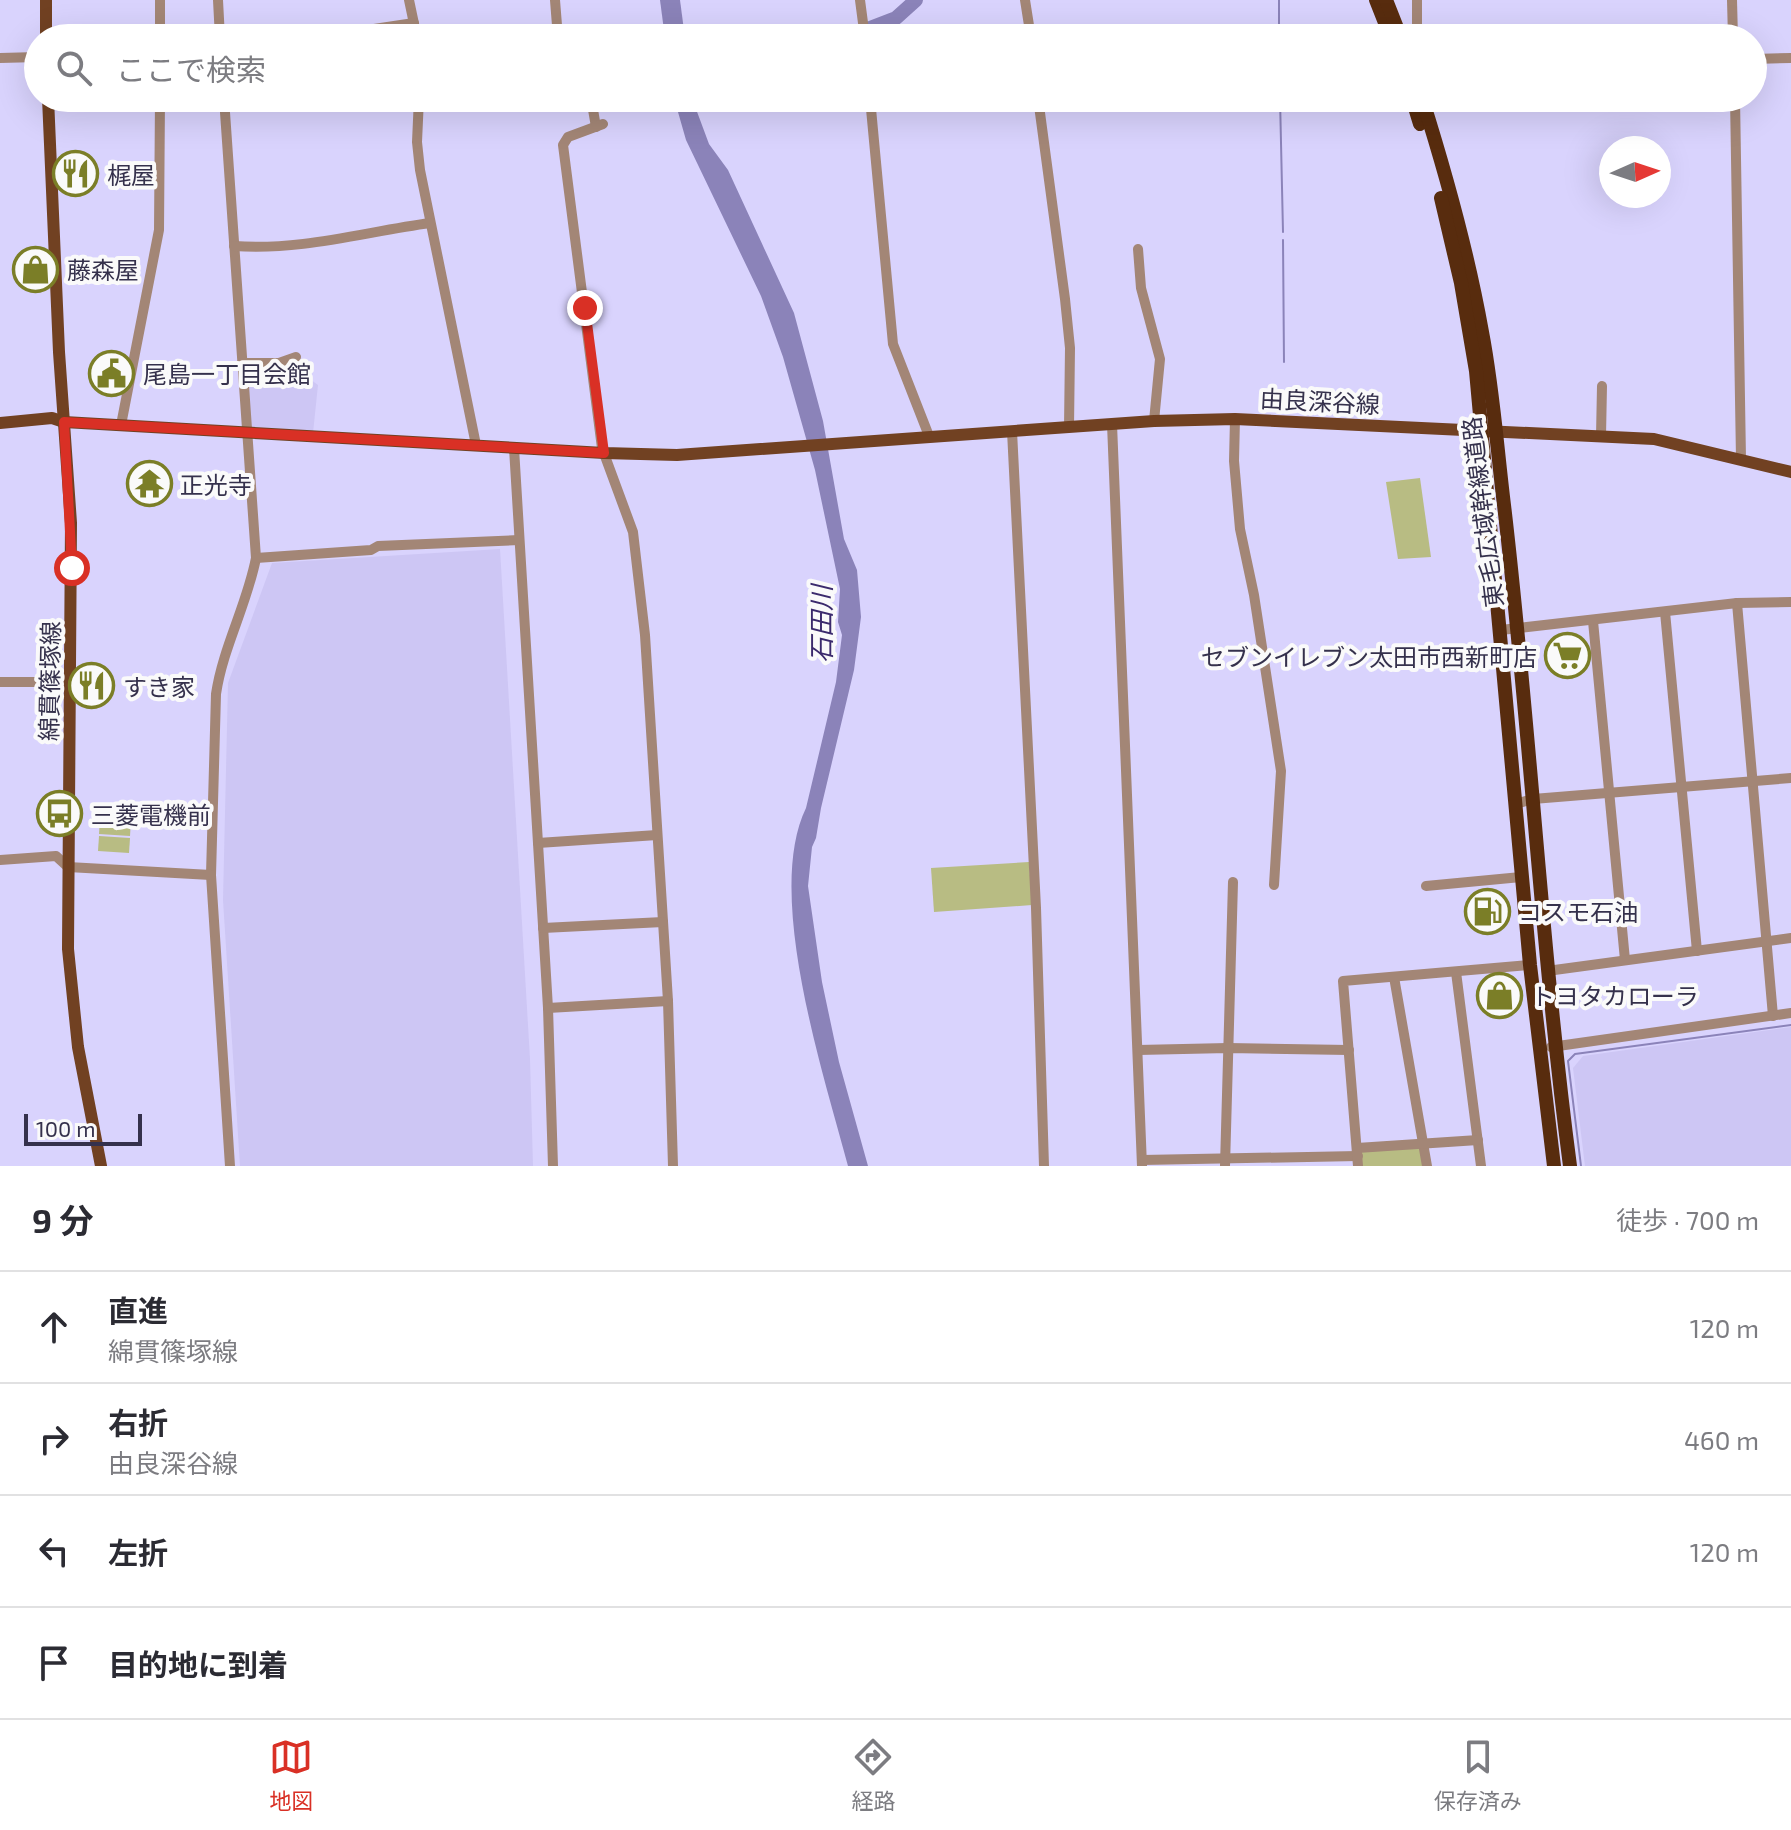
<!DOCTYPE html>
<html lang="ja">
<meta charset="utf-8">
<style>
body{margin:0;font-family:"Exo 2","Noto Sans JP",sans-serif;background:#f7f7f7;color:#2b2b33}
.compass{position:absolute;left:1599px;top:136px;width:72px;height:72px;border-radius:50%;background:#fff;box-shadow:0 8px 32px #0002;rotate:87deg}
.scale{position:absolute;left:24px;bottom:20px;width:118px;box-sizing:border-box;padding-left:8px;border:4px solid #35314c;border-top:0;font-size:22px;line-height:28px;white-space:nowrap;color:#35314c;-webkit-text-stroke:6px #fafafa;paint-order:stroke}
.stop{position:absolute;width:24px;height:24px;margin:-18px;border:6px solid #d93025;border-radius:50%;background:#fff}
.stop.end{background:#d93025;border-color:#fff;box-shadow:0 2px 8px #0008}
.list{margin:0;padding:0;list-style:none}
h2{display:flex;justify-content:space-between;align-items:center;height:104px;margin:0;padding:0 32px;font-size:34px}
h2 small{font-size:26px;font-weight:400;color:#7c7c81}
.list li{display:grid;grid-template-columns:52px 1fr auto;gap:24px;align-items:center;box-sizing:border-box;height:112px;padding:0 32px;border-top:2px solid #e1e1e2}
.list b{display:block;font-size:30px;white-space:nowrap}
.list p{margin:0;font-size:26px;white-space:nowrap;color:#7c7c81}
.list em{font-size:26px;font-style:normal;color:#7c7c81}
.icon{flex:none;width:44px;height:44px;fill:none;stroke:currentColor;stroke-width:2;stroke-linecap:round;stroke-linejoin:round}
.map{position:relative;flex:none;width:1791px;height:1166px;overflow:hidden}
.search{position:absolute;background:#fff;box-shadow:0 8px 32px #0002;left:24px;right:24px;top:24px;height:88px;display:flex;align-items:center;gap:20px;box-sizing:border-box;padding:0 28px;border-radius:44px;color:#7c7c81;font-size:30px}
.sheet{height:552px;background:#fff}
nav{display:flex;justify-content:space-around;align-items:center;box-sizing:border-box;height:112px;border-top:2px solid #e1e1e2;background:#fff;font-size:22px;color:#7c7c81}
nav a{display:grid;justify-items:center;gap:4px}
nav .on{color:#d93025}
.map>svg:first-child{display:block}
.built{fill:#cdc6f4}
.green{fill:#b8bc83}
.water{fill:#8b83b9}
.lines{fill:none;stroke-linecap:round;stroke-linejoin:round}
.stream{stroke:#8b83b9;stroke-width:2}
.river{stroke:#8b83b9;stroke-width:14}
.minor{stroke:#a38676;stroke-width:10}
.major{stroke:#714122;stroke-width:12}
.highway{stroke:#582c0e;stroke-width:14}
.route{stroke:#d93025;stroke-width:10}
.labels{text-anchor:middle;dominant-baseline:central;stroke-width:8;stroke-linejoin:round;paint-order:stroke}
.poi-label{font-size:24px;fill:#35314c;stroke:#fafafa;text-anchor:start}
.street-label{font-size:24px;fill:#35314c;stroke:#fafafa}
.water-label{font-size:26px;font-style:italic;fill:#3b2a6d;stroke:#fafafa}
</style>
<div class="map">
<svg width="1791" height="1166" viewBox="0 0 1791 1166">
<rect width="100%" height="100%" fill="#d9d3fd"/>
<g class="built">
<path d="M301 359 307 377 318 385 313 433 250 427 245 367 281 366Z"/>
<path d="M500 549 530 1059 533 1166H240L223 900 228 683 272 563Z"/>
<path d="M1791 1027V1166H1585L1573 1068 1583 1056Z"/>
</g>
<g class="green">
<path d="M1420 478 1431 557 1398 559 1386 482Z"/>
<path d="M100 819 131 821 130 836 99 834Z"/>
<path d="M99 836 130 838 129 853 98 851Z"/>
<path d="M1029 862 1032 905 934 912 931 868Z"/>
<path d="M1425 1143 1427 1166H1358L1357 1148Z"/>
</g>
<g class="water">
<path d="M660 0H680L685 38H665Z"/>
<path d="M674 98H696V109L709 144 728 170 794 313 823 421 844 539 857 570 861 617 854 670 821 808 816 838 812 847 808 886 822 982 839 1062 868 1166H848C824 1075 764 894 806 808L836 682 842 635 838 622 840 589 815 470 783 357 761 296 686 140Z"/>
</g>
<g class="lines">
<g class="stream">
<path d="M1279 0V38"/>
<path d="M1280 98 1283 232"/>
<path d="M1283 240 1284 362"/>
<path d="M1581 1166 1568 1061 1575 1054 1791 1025"/>
</g>
<path class="river" d="M844 38 896 18 916 0"/>
<g class="minor">
<path d="M218 0 220 38"/>
<path d="M409 0 417 38"/>
<path d="M555 0 558 38"/>
<path d="M860 0 865 38"/>
<path d="M1025 0 1031 38"/>
<path d="M1417 0V38"/>
<path d="M1732 0 1733 38"/>
<path d="M160 38V0"/>
<path d="M314 38 414 23"/>
<path d="M0 58 38 57"/>
<path d="M1753 59 1791 58"/>
<path d="M224 98 256 558C247 605 223 647 216 694L211 875 230 1166"/>
<path d="M419 98 417 142 420 170 476 445"/>
<path d="M591 98 596 127"/>
<path d="M870 98 893 344 929 436"/>
<path d="M1038 98 1065 299 1070 348 1069 427"/>
<path d="M1735 98 1741 459"/>
<path d="M603 124 568 137 563 145 602 448 633 532 645 635 668 1001 673 1166"/>
<path d="M234 246C301 251 364 232 430 223"/>
<path d="M1138 249 1141 288 1160 359 1154 421"/>
<path d="M242 363H279L296 357"/>
<path d="M1235 419 1234 461 1240 529 1254 595 1281 771 1274 885"/>
<path d="M1112 424 1142 1166"/>
<path d="M121 425 159 230 160 98"/>
<path d="M1012 431 1036 908 1044 1166"/>
<path d="M1601 436 1602 386"/>
<path d="M514 448 548 1008 553 1166"/>
<path d="M256 558 371 550 378 546 519 540"/>
<path d="M1737 603 1773 1016"/>
<path d="M1665 612 1697 951"/>
<path d="M1593 621 1625 960"/>
<path d="M1501 630 1737 603 1791 602"/>
<path d="M0 682H71"/>
<path d="M1515 804 1533 799 1791 778"/>
<path d="M538 843 657 835"/>
<path d="M0 860 56 856 68 867 211 875"/>
<path d="M1426 886 1521 877"/>
<path d="M543 928 663 922"/>
<path d="M1547 971 1791 938"/>
<path d="M1456 972 1481 1166"/>
<path d="M1394 977 1427 1166"/>
<path d="M548 1008 668 1001"/>
<path d="M1551 1047 1791 1013"/>
<path d="M1138 1050 1228 1048 1349 1050"/>
<path d="M1357 1148 1478 1140"/>
<path d="M1142 1160 1358 1156"/>
<path d="M1225 1166 1233 882"/>
<path d="M1358 1166 1343 981 1530 965"/>
</g>
<g class="major">
<path d="M46 0V38"/>
<path d="M48 98 59 352 71 523 68 949 78 1047 101 1166"/>
<path d="M0 423 52 418 64 422 604 453 677 455 1154 421 1235 419 1654 439 1791 472"/>
</g>
<g class="highway">
<path d="M1376 0 1391 38"/>
<path d="M1386 0 1401 38"/>
<path d="M1412 98 1420 124"/>
<path d="M1422 98C1446 174 1468 253 1482 332 1493 389 1497 448 1504 505 1530 725 1541 946 1570 1166"/>
<path d="M1441 198 1461 283 1476 371 1530 965 1554 1166"/>
</g>
</g>
<g class="lines">
<path class="route" d="M72 568 64 422 604 453 585 308"/>
</g>
<defs>
<symbol id="restaurant-ring" viewBox="-11 -11 22 22"><circle r="9.5" fill="#fafafa" stroke="#7b7e27" stroke-width="1.5"/><path d="M-5-6h1v4h1v-4h1v4h1v-4h1v5L-1.5 .5V6h-2V.5L-5-1ZM5-6V6H3V1.5H1.5Q1.5-4 5-6Z" fill="#7b7e27"/></symbol>
<symbol id="shop-ring" viewBox="-11 -11 22 22"><circle r="9.5" fill="#fafafa" stroke="#7b7e27" stroke-width="1.5"/><path d="M-5-2.5h2.3a2.7 3.5 0 0 1 5.4 0H5L5.5 6h-11ZM-1.5-2.5h3a1.5 2.3 0 0 0-3 0Z" fill="#7b7e27"/></symbol>
<symbol id="civic-ring" viewBox="-11 -11 22 22"><circle r="9.5" fill="#fafafa" stroke="#7b7e27" stroke-width="1.5"/><path d="M-.6-6.5H3V-4.5H.6V-3L4-1V1h2V6H-6V1h2V-1L-.6-3ZM-1.2 2.5V6h2.4V2.5Z" fill="#7b7e27"/></symbol>
<symbol id="temple-ring" viewBox="-11 -11 22 22"><circle r="9.5" fill="#fafafa" stroke="#7b7e27" stroke-width="1.5"/><path d="M0-6L5-2H3V0L6.5 2.5H4V6H1.5V3h-3V6H-4V2.5H-6.5L-3 0V-2H-5Z" fill="#7b7e27"/></symbol>
<symbol id="supermarket-ring" viewBox="-11 -11 22 22"><circle r="9.5" fill="#fafafa" stroke="#7b7e27" stroke-width="1.5"/><path d="M-6-5.5h2.5l.6 2H6L4.5 2H-2.5L-4.4-4H-6ZM-1.5 3.2a1.3 1.3 0 1 0 .1 0ZM3 3.2a1.3 1.3 0 1 0 .1 0Z" fill="#7b7e27"/></symbol>
<symbol id="bus-ring" viewBox="-11 -11 22 22"><circle r="9.5" fill="#fafafa" stroke="#7b7e27" stroke-width="1.5"/><path d="M-5-6H5V4H4V6H2V4H-2V6H-4V4H-5ZM-3.5-4V0h7V-4ZM-3.5 1.2v1.5H-2V1.2ZM2 1.2v1.5H3.5V1.2Z" fill="#7b7e27"/></symbol>
<symbol id="fuel-ring" viewBox="-11 -11 22 22"><circle r="9.5" fill="#fafafa" stroke="#7b7e27" stroke-width="1.5"/><path d="M-5.5-6h7V0h2V4h1.3V-2.5L3-4.5l.8-.8L6-3V5H2.5V1h-1V6h-7ZM-4.2-4.7v3.2H.2V-4.7Z" fill="#7b7e27"/></symbol>
</defs>
<g fill-rule="evenodd">
<use href="#restaurant-ring" x="50" y="148" width="51" height="51"/>
<use href="#shop-ring" x="10" y="244" width="51" height="51"/>
<use href="#civic-ring" x="86" y="348" width="51" height="51"/>
<use href="#temple-ring" x="124" y="458" width="51" height="51"/>
<use href="#supermarket-ring" x="1542" y="630" width="51" height="51"/>
<use href="#restaurant-ring" x="66" y="660" width="51" height="51"/>
<use href="#bus-ring" x="34" y="788" width="51" height="51"/>
<use href="#fuel-ring" x="1462" y="886" width="51" height="51"/>
<use href="#shop-ring" x="1474" y="970" width="51" height="51"/>
</g>
<g class="labels">
<g class="poi-label">
<text x="107" y="174">梶屋</text>
<text x="67" y="269">藤森屋</text>
<text x="143" y="373">尾島一丁目会館</text>
<text x="180" y="484">正光寺</text>
<text x="1537" y="656" text-anchor="end">セブンイレブン太田市西新町店</text>
<text x="123" y="686">すき家</text>
<text x="91" y="814">三菱電機前</text>
<text x="1518" y="911">コスモ石油</text>
<text x="1531" y="995">トヨタカローラ</text>
</g>
<g class="street-label">
<text transform="translate(1320 401) rotate(3)">由良深谷線</text>
<text transform="translate(1482 512) rotate(-97)">東毛広域幹線道路</text>
<text transform="translate(49 681) rotate(-89)">綿貫篠塚線</text>
</g>
<g class="water-label">
<text transform="translate(820 624) rotate(-90)">石田川</text>
</g>
</g>
</svg>
<svg class="compass" viewBox="-18 -18 36 36"><path d="M0-13l5 13h-10z" fill="#e53935"/><path d="M0 13l5-13h-10z" fill="#7c7c81"/></svg>
<div class="scale">100 m</div>
<div class="stop" style="left:72px;top:568px"></div>
<div class="stop end" style="left:585px;top:308px"></div>
<div class="search"><svg class="icon" aria-label="search" viewBox="0 0 24 24"><circle cx="10" cy="10" r="6"/><path d="M15 15l6 6"/></svg>ここで検索</div>
</div>
<section class="sheet">
<h2>9 分<small>徒歩 · 700 m</small></h2>
<ul class="list">
<li><svg class="icon" aria-label="ahead" viewBox="0 0 24 24"><path d="M12 20V5M6 11l6-6 6 6"/></svg><div><b>直進</b><p>綿貫篠塚線</p></div><em>120 m</em></li>
<li><svg class="icon" aria-label="right" viewBox="0 0 24 24"><path d="M7 20v-9h11M14 6l5 5-5 5"/></svg><div><b>右折</b><p>由良深谷線</p></div><em>460 m</em></li>
<li><svg class="icon" aria-label="left" viewBox="0 0 24 24"><path d="M17 20v-9H6M10 6l-5 5 5 5"/></svg><div><b>左折</b></div><em>120 m</em></li>
<li><svg class="icon" aria-label="arrive" viewBox="0 0 24 24"><path d="M6 21V4h12l-3 4 3 4H6"/></svg><div><b>目的地に到着</b></div></li>
</ul>
</section>
<nav>
<a class="on"><svg class="icon" aria-label="map" viewBox="0 0 24 24"><path d="M3 6l6-2 6 2 6-2v14l-6 2-6-2-6 2zM9 4v14M15 6v14"/></svg>地図</a>
<a><svg class="icon" aria-label="directions" viewBox="0 0 24 24"><path d="M12 3l9 9-9 9-9-9zM9 14v-3h6M13 9l2 2-2 2"/></svg>経路</a>
<a><svg class="icon" aria-label="saved" viewBox="0 0 24 24"><path d="M7 4h10v16l-5-4-5 4z"/></svg>保存済み</a>
</nav>
